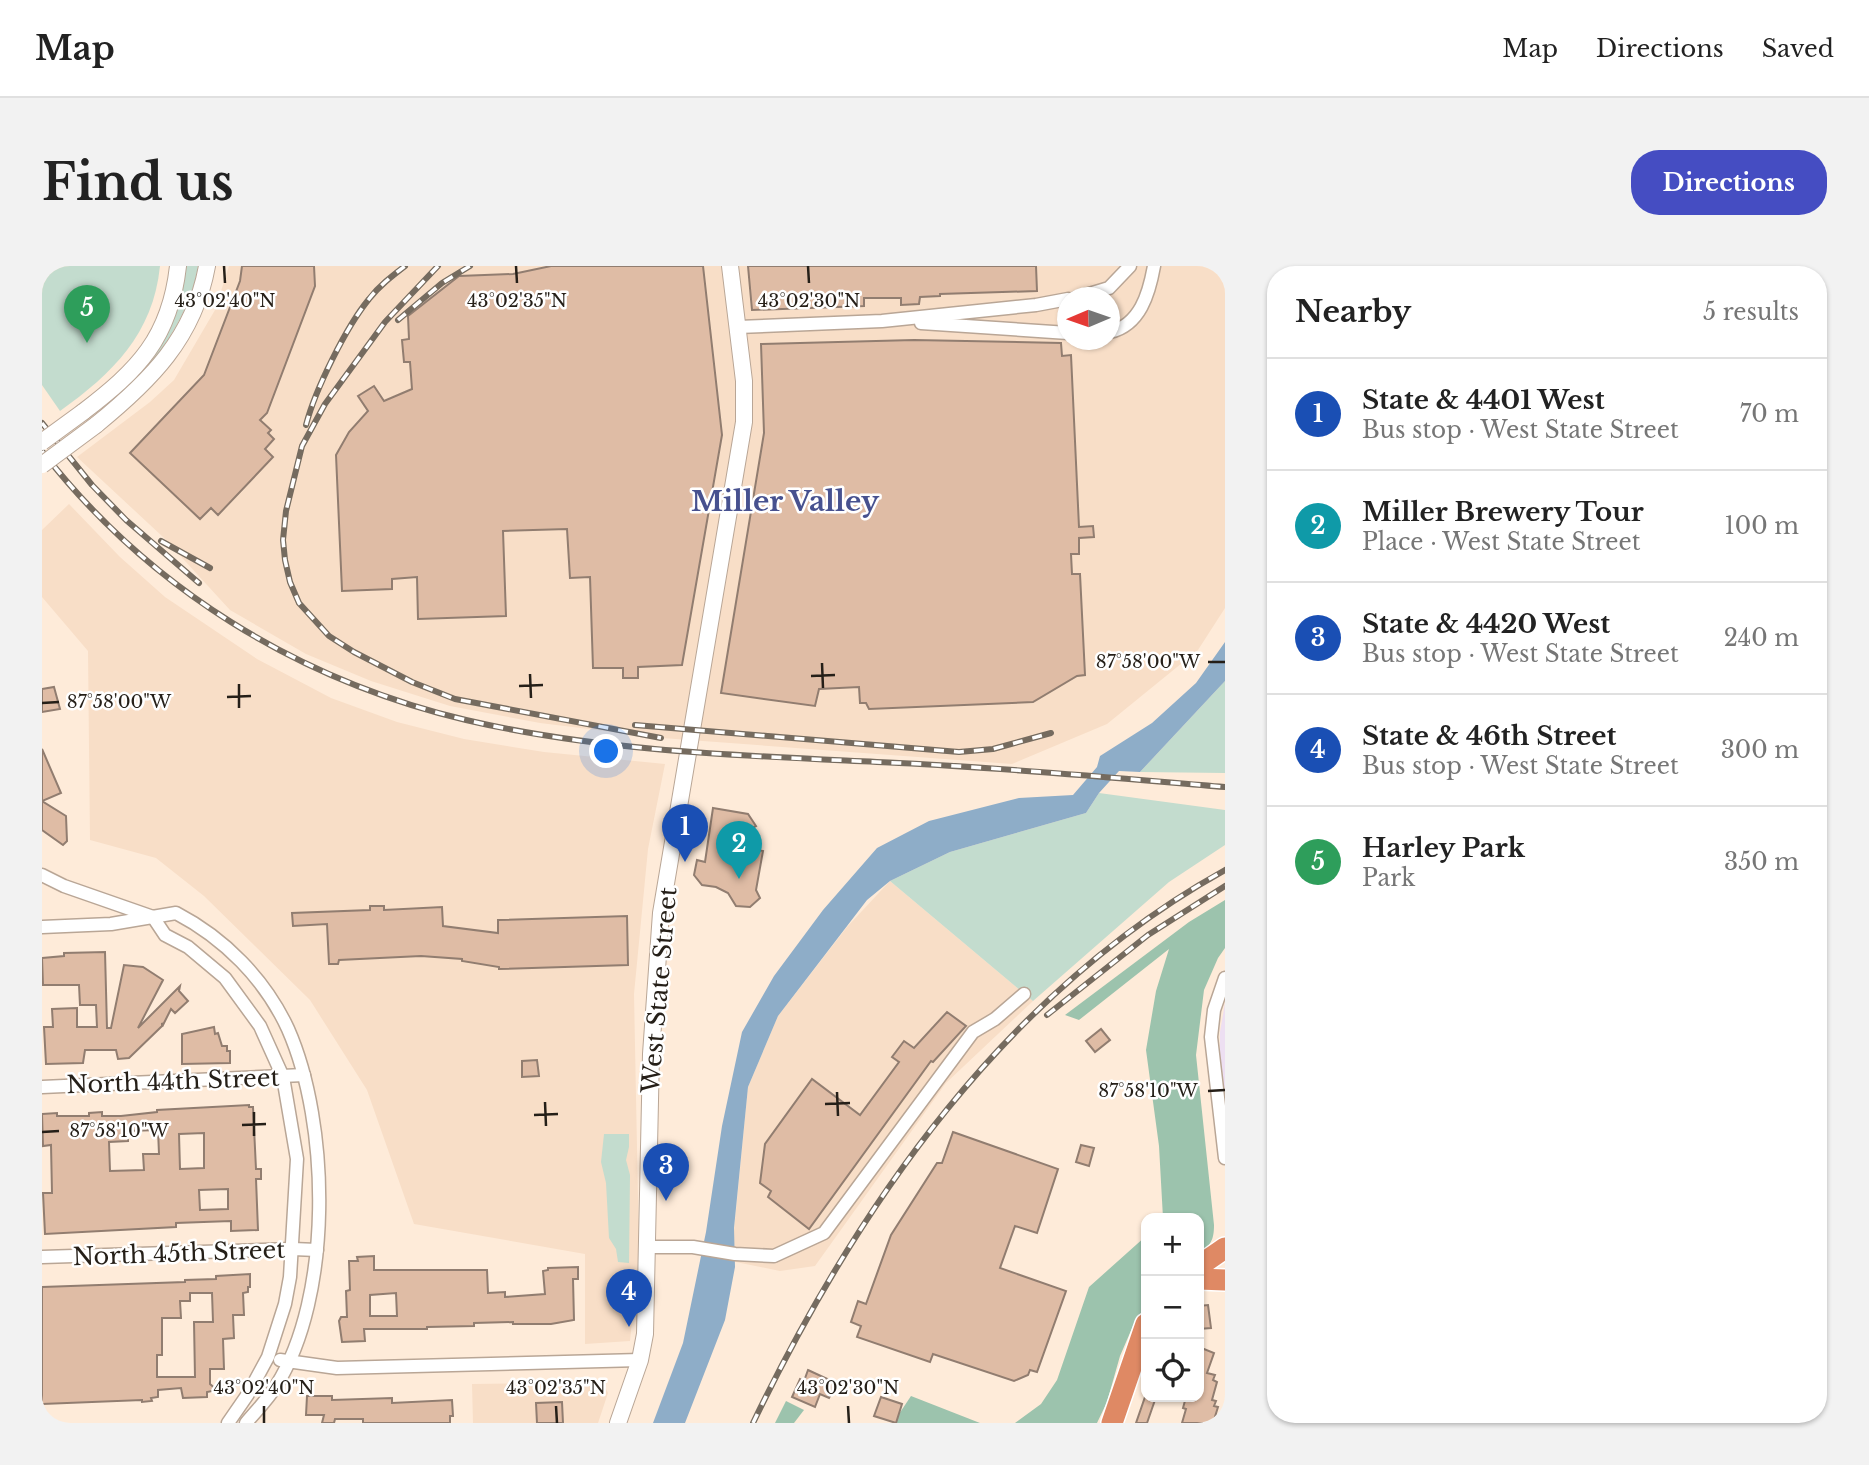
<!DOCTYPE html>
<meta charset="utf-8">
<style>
body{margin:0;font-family:"Libre Baskerville",serif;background:#f2f2f2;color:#222}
.controls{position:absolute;right:21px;bottom:21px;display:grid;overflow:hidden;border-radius:14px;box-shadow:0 2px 5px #0004}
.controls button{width:63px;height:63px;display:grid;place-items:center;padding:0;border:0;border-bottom:2px solid #e0e0e0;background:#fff;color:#222;font:35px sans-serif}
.compass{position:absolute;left:1015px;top:21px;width:63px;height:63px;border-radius:50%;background:#fff;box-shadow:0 2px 5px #0004;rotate:268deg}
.you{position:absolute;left:565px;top:486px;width:24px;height:24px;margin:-18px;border:5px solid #fff;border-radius:50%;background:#1a73e8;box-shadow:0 0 0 10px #1a73e833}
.badge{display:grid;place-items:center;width:46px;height:46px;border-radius:50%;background:#454dc2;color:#fff;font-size:23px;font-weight:700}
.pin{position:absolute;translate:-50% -58px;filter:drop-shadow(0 2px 4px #0008)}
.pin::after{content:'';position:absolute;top:37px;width:24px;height:21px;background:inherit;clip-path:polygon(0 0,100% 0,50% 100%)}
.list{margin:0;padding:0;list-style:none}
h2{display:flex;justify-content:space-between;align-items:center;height:91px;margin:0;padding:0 28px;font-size:30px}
h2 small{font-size:23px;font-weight:400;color:#767676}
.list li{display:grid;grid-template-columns:46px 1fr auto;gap:21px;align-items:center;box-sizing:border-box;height:112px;padding:0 28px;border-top:2px solid #e0e0e0}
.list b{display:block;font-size:26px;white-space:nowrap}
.list p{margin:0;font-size:23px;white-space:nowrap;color:#767676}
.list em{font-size:23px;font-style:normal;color:#767676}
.icon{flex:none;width:38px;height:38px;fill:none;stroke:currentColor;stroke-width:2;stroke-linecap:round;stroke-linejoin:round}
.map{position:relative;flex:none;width:1183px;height:1157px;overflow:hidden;border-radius:28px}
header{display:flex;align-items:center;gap:42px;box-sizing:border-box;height:98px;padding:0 35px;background:#fff;border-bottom:2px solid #e0e0e0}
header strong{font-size:33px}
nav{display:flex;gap:38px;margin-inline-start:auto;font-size:24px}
.intro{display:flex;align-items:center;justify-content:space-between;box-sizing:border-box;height:168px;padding:0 42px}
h1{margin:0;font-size:49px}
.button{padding:18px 32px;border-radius:28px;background:#454dc2;color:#fff;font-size:24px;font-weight:700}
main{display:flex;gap:42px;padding:0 42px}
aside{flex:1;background:#fff;border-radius:28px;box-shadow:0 2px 5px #0004}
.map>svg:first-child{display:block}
.commercial{fill:#eddff2}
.built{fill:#f8dec7;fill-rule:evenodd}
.green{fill:#c3dcce}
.forest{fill:#9cc3ad}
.water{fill:#8eadc8}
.building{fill:#dfbca5;stroke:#917d70;stroke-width:2;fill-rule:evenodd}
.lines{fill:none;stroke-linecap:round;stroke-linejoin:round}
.street-casing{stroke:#b9a696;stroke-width:15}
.secondary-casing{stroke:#b9a696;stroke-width:18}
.highway-casing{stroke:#fff;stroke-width:24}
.street{stroke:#fff;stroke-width:12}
.secondary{stroke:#fff;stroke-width:16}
.highway{stroke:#df8964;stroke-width:21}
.rail-casing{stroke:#756b5f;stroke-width:6}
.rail{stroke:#fff;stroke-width:3.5;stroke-dasharray:10;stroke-linecap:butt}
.secondary-bridge-casing{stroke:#b9a696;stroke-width:18;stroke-linecap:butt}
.secondary-bridge{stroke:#fff;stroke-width:16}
.ticks{fill:none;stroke:#251f18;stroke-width:2.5}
.labels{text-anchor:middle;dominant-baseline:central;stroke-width:5;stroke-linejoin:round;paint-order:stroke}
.street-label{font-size:24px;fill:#251f18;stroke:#fff}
.quarter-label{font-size:28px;font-weight:bold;fill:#47518f;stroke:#fff}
.ticks-label{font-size:18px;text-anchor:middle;fill:#251f18;stroke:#fff;stroke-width:5;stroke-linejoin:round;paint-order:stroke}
</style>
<header>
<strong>Map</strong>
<nav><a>Map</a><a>Directions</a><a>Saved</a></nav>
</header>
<div class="intro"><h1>Find us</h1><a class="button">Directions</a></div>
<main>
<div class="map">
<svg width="1183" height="1157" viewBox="0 0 1183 1157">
<rect width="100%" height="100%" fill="#feebd9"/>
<path class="commercial" d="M1183 737V826L1178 789V766Z"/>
<g class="built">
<path d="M187 0H1183V342L1156 384 1065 458 970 498 620 472 498 457 408 440 329 415 264 388 188 344 121 271 35 191 108 136 132 114 173 44ZM1026 32H1068V74H1026Z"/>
<path d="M27 238 78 291 123 331 215 393 289 432 355 456 422 473 502 486 623 498 606 583 592 728 597 983 588 1075 543 1078V988L372 958 325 824 268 734 162 630 114 592 48 574 46 385 0 331V264Z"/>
<path d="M848 615 991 735 904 817 773 1000 738 1005 689 995 706 821 736 750 805 661Z"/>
<path d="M555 1116 562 1119 566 1127 556 1157H431L430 1118Z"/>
</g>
<g class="green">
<path d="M0 0H118C111 68 71 107 18 145L0 119Z"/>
<path d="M143 0H156C149 44 123 81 95 115L93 112 113 87Z"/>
<path d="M1183 415V507L1098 506Z"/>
<path d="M1057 527 1183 544V579L1127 616 991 735 848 615 908 586 1044 547Z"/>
<path d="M562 868H587V881L584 894 588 909 587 997 576 996 574 983 567 972 564 917 559 896Z"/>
</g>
<g class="forest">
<path d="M1183 634V682L1176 692 1162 724 1154 789 1172 959C1172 974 1169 979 1157 988V952H1121L1117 880 1104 784 1114 725 1127 683 1037 754 1023 749 1147 656Z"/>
<path d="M1104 970V1041L1094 1053 1078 1090 1065 1136 1055 1157H973L999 1138 1015 1114 1047 1021Z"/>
<path d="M869 1130 938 1157H851Z"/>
<path d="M744 1135 762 1144 752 1157H733Z"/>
</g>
<path class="water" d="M1183 376V415L1098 506 1077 505 1057 527 1044 547 908 586 848 615 825 634 736 750 706 821 692 962 693 1001 683 1054 643 1157H611L641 1077 664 966 680 860 700 766 732 710 781 644 835 582 887 555 977 532 1031 529 1055 501 1058 490 1110 457 1154 417Z"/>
<g class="building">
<path d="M200 0H272L273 20 225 147 218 154 229 164 226 167 232 173 223 183 231 191 176 249 169 242 158 253 88 187 162 109 198 15Z"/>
<path d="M509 0H661L680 169 640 399 596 401V412H581V402H551L548 311 528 312 525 263 461 265 464 350 376 353 375 311 350 313V323L300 325 294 189 307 166 326 145 316 130 332 120 342 135 370 123 368 96H362L360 74 367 73 366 50 417 10 471 8Z"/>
<path d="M706 0H994L995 25 898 28V30L878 31 877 38 859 39V32H822V40L710 44Z"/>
<path d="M872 74 1019 77 1020 90 1029 89 1037 261 1051 260 1052 271 1037 272V288H1029L1030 308H1038L1043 409 1035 410 991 436 827 443 824 437H818L817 421 777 423 773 440 679 427 722 167 719 78Z"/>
<path d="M12 421 18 443 0 446V423Z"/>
<path d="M0 483 19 527 0 535 24 550 25 575 21 579 0 564Z"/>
<path d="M671 542 706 548 714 560 710 562 711 583 721 585 714 624 718 632 708 641 694 640 686 627 674 621 660 619 652 609 655 594 663 596Z"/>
<path d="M328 640H342V644L400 641 401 660 456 667V654L585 650 586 699 457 703V701L420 695V693L379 690 297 694 296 698H287L285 658 251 660 250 647 328 644Z"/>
<path d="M63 686 65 762H69L82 699 101 701 121 714 96 762 138 720 137 725 146 735 133 747 129 743 121 759 120 757V760L87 792 76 793 74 784H43L41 797 4 798 2 761H11L10 743 35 742V761H55L54 739H38L37 719H1L0 692 22 690V687Z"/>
<path d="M905 746 924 760 891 796 889 795 767 963 726 931 729 925 718 917 723 878 770 813 818 849 857 796 850 791 862 775 872 782Z"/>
<path d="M172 761 173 768 176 767 180 780H185V785H188V797L140 798V768Z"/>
<path d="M1059 763 1068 774 1053 786 1044 775Z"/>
<path d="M495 794 497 810 480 811V795Z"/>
<path d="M207 839V841H211L214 903H219V913H214L216 964 189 965V955L134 957V961L3 968 1 927H10L9 879 1 880 0 848 15 847V850H47V847L60 846V850H79L115 846V844ZM116 864 117 888H101L102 904 68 905 67 876 86 875V865ZM162 867V902L138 903 137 868ZM186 923V943L158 944 157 924Z"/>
<path d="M911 866 1016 903 995 967 973 960 958 1002 1024 1025 995 1106 988 1104 986 1109 972 1115 891 1088 888 1096 815 1071 819 1060 809 1056 816 1035 824 1038 849 969 895 897H900Z"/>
<path d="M1039 879 1052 882 1047 900 1034 896Z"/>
<path d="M332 990V1004H445L446 1027 463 1026V1031L503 1028 501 1005 506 1004V1002L536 1001V1013H531L532 1054 509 1058H471V1056L432 1057V1060L385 1061V1063H322L323 1075 300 1076 297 1055 299 1051H305L304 1025 308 1024 307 995H316L315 991ZM354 1027 355 1050H328V1029Z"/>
<path d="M208 1008V1021H206V1026L201 1027 202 1049H191L192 1072 181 1073 182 1103H168V1118L175 1124 165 1126V1131L141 1132 139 1122 116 1124V1131L109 1132 110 1135 100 1136V1134L0 1138V1021L143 1016V1014L174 1013V1010ZM148 1027H170L171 1056H152L153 1111H115V1089H120V1052H139L138 1035H148Z"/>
<path d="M1166 1039 1169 1062 1157 1063V1040Z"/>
<path d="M1157 1081 1172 1087 1165 1107 1173 1109 1171 1114 1175 1116 1170 1134 1174 1135 1172 1140 1176 1141 1171 1157H1140L1144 1143 1141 1142 1144 1131H1157Z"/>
<path d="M766 1104 794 1117 787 1132 778 1128 773 1141 750 1131 758 1113 762 1115Z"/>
<path d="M265 1130H290V1134L350 1132V1137L410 1134 411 1150H408V1157H321V1153H293L292 1157H280L282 1149H264Z"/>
<path d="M839 1131 860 1138 854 1157 832 1150Z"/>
<path d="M1103 1131H1114L1105 1157H1094Z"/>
<path d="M520 1136 521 1157H495L494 1137Z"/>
</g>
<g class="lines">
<defs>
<g id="street">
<path d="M1034 32 1067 22 1088 0"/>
<path d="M879 57 1026 67"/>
<path d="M696 61 840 55 994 39 1026 33"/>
<path d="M1068 66C1098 59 1107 28 1112 0"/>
<path d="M0 609 22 620 111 651 123 669 146 681 183 712 218 760 241 811 255 893 248 1011 243 1038 226 1091 206 1128 186 1157"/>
<path d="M0 661 69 658 134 647C182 672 223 713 246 763 288 858 291 1030 234 1120 226 1133 214 1145 204 1157"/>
<path d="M1183 712 1172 744 1169 771 1183 892"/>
<path d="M0 821 262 809"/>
<path d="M606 981H651L693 988 732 990 782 967 931 766 953 753 982 728"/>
<path d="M0 991 251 983 275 984"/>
<path d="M238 1094 295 1102 598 1094"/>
</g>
<g id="secondary">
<path d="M41 146C96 104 128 72 136 0"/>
<path d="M54 159C108 115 152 72 165 0"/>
<path d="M576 1157 598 1094 603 1068 609 788 619 647 702 156V115L688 0"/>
</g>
<g id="highway">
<path d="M1157 1000 1183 982"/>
<path d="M1157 1013 1183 1014"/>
<path d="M1070 1157 1104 1058"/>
</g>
</defs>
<use href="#street" class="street-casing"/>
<use href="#secondary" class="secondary-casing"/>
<use href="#highway" class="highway-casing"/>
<use href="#street" class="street"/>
<use href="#secondary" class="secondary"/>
<use href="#highway" class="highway"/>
<defs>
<g id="rail">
<path d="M396 0 343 56 283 138 260 180 244 245 241 274 243 294 248 316 257 337 287 370 312 386 370 416 413 433 619 472"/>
<path d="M356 54 400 17 428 0"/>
<path d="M0 157 50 219 84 254 157 317"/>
<path d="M264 159C273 124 304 61 327 33 337 20 350 10 363 0"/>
<path d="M0 185C106 322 256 414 424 454 565 487 714 490 857 497 966 502 1074 512 1183 521"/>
<path d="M119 275 168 302"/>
<path d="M593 459 917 486 951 483 1009 467"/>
<path d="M1005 749 1106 669 1183 620"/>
<path d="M711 1157C817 937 965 725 1183 604"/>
</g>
</defs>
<use href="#rail" class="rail-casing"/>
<use href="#rail" class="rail"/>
<defs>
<g id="secondary-bridge">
<path d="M0 176 41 146"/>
<path d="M0 199 54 159"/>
</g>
</defs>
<use href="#secondary-bridge" class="secondary-bridge-casing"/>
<use href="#secondary-bridge" class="secondary-bridge"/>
</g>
<path class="ticks" d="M182 0 183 17M474 0 475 17M766 0 767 17M1166 396H1183M780 397 781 422M488 408 489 432M769 410 793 409M197 418V442M477 420 501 419M185 431 209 430M0 437 17 436M1166 825 1183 824M795 826 796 850M503 836 504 860M783 838 808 837M212 846V870M492 849 516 848M200 859 224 858M0 866 17 865M222 1140V1157M514 1140 515 1157M806 1140 807 1157"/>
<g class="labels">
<g class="street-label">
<text transform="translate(617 724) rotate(-85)">West State Street</text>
<text transform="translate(131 815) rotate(-2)">North 44th Street</text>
<text transform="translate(137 987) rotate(-2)">North 45th Street</text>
</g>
<g class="quarter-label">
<text x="743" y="235">Miller Valley</text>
</g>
</g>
<g class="ticks-label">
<text x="183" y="41">43°02'40"N</text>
<text x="475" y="41">43°02'35"N</text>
<text x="767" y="41">43°02'30"N</text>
<text x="1106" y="402">87°58'00"W</text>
<text x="77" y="442">87°58'00"W</text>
<text x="1106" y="831">87°58'10"W</text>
<text x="77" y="871">87°58'10"W</text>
<text x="222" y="1128">43°02'40"N</text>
<text x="514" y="1128">43°02'35"N</text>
<text x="806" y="1128">43°02'30"N</text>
</g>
</svg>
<div class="controls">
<button>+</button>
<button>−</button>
<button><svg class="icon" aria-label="locate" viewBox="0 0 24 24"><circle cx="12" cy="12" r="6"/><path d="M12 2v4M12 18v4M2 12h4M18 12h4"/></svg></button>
</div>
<svg class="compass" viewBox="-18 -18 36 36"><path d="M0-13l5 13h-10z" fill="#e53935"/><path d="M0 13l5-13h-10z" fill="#767676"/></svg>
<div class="you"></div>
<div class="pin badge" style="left:643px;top:596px;background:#1a4fb4">1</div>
<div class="pin badge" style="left:697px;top:613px;background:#0f9aa8">2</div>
<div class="pin badge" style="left:624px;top:935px;background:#1a4fb4">3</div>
<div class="pin badge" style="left:587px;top:1061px;background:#1a4fb4">4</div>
<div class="pin badge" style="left:45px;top:77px;background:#2e9e5b">5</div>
</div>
<aside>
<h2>Nearby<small>5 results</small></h2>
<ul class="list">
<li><span class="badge" style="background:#1a4fb4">1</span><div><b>State &amp; 4401 West</b><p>Bus stop · West State Street</p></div><em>70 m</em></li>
<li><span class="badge" style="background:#0f9aa8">2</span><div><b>Miller Brewery Tour</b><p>Place · West State Street</p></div><em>100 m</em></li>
<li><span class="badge" style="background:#1a4fb4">3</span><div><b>State &amp; 4420 West</b><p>Bus stop · West State Street</p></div><em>240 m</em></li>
<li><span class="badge" style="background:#1a4fb4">4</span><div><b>State &amp; 46th Street</b><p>Bus stop · West State Street</p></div><em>300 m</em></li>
<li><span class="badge" style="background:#2e9e5b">5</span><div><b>Harley Park</b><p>Park</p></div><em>350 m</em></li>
</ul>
</aside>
</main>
